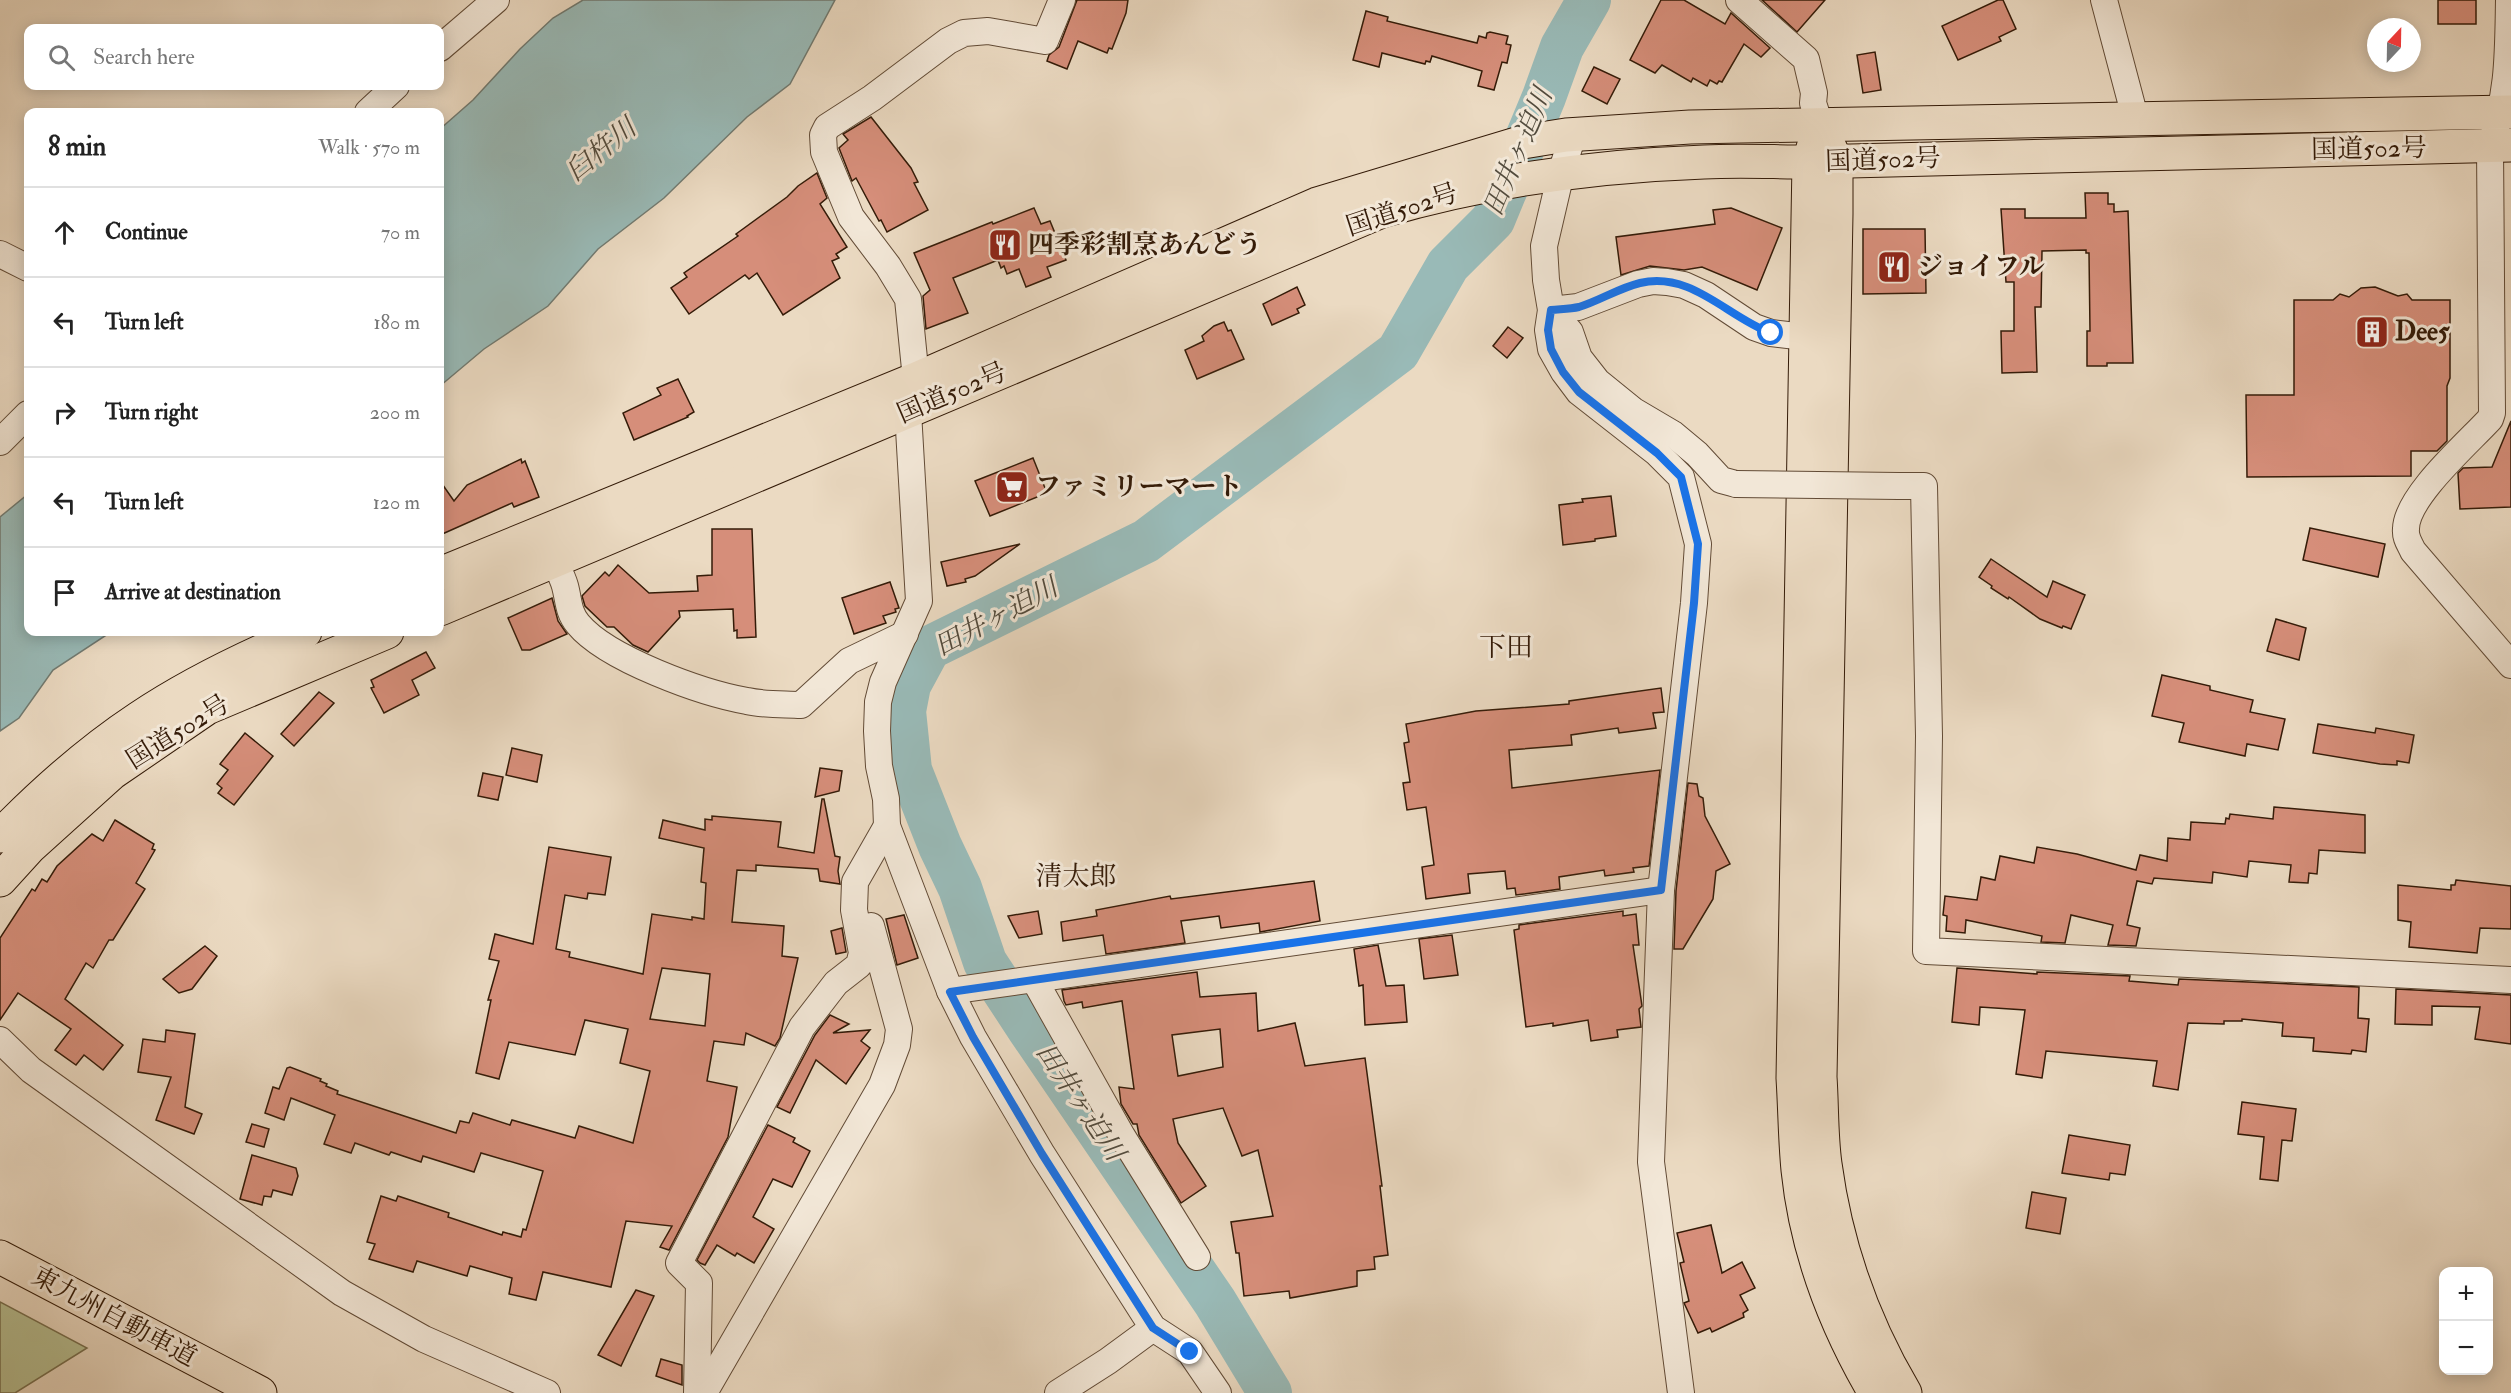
<!DOCTYPE html>
<meta charset="utf-8">
<style>
body{margin:0;font-family:"IM FELL Double Pica","Noto Serif JP",serif;background:#f6f6f6;color:#222}
.controls{position:absolute;right:18px;bottom:18px;display:grid;overflow:hidden;border-radius:12px;box-shadow:0 3px 15px #0003}
.controls button{width:54px;height:54px;display:grid;place-items:center;padding:0;border:0;border-bottom:2px solid #e0e0e0;background:#fff;color:#222;font:30px sans-serif}
.compass{position:absolute;left:2367px;top:18px;width:54px;height:54px;border-radius:50%;background:#fff;box-shadow:0 3px 15px #0003;rotate:22deg}
.stop{position:absolute;width:18px;height:18px;margin:-14px;border:4px solid #1a73e8;border-radius:50%;background:#fff}
.stop.end{background:#1a73e8;border-color:#fff;box-shadow:0 2px 6px #0008}
.list{margin:0;padding:0;list-style:none}
h2{display:flex;justify-content:space-between;align-items:center;height:78px;margin:0;padding:0 24px;font-size:26px}
h2 small{font-size:20px;font-weight:400;color:#767676}
.list li{display:grid;grid-template-columns:39px 1fr auto;gap:18px;align-items:center;box-sizing:border-box;height:90px;padding:0 24px;border-top:2px solid #e0e0e0}
.list b{display:block;font-size:22px;white-space:nowrap}
.list em{font-size:20px;font-style:normal;color:#767676}
.icon{flex:none;width:33px;height:33px;fill:none;stroke:currentColor;stroke-width:2;stroke-linecap:round;stroke-linejoin:round}
.map{position:relative;flex:none;width:2511px;height:1393px;overflow:hidden}
.search{position:absolute;background:#fff;box-shadow:0 3px 15px #0003;left:24px;top:24px;width:420px;height:66px;display:flex;align-items:center;gap:15px;box-sizing:border-box;padding:0 21px;border-radius:12px;color:#767676;font-size:22px}
.panel{position:absolute;background:#fff;box-shadow:0 3px 15px #0003;left:24px;top:108px;width:420px;height:528px;border-radius:12px}
.map>svg:first-child{display:block}
.green{fill:#b7c093;stroke:#766e4e;stroke-width:1.5}
.water{fill:#99bab7;stroke:#717a71;stroke-width:1.5}
.lines{fill:none;stroke-linecap:round;stroke-linejoin:round}
.river{stroke:#99bab7;stroke-width:44}
.building{fill:#d68e7a;stroke:#341b08;stroke-width:1.5;fill-rule:evenodd}
.minor-casing{stroke:#624b36;stroke-width:28}
.highway-casing{stroke:#341b08;stroke-width:35}
.minor{stroke:#f2e7d7;stroke-width:26}
.highway{stroke:#ebdac2;stroke-width:33}
.minor-bridge-casing{stroke:#624b36;stroke-width:28;stroke-linecap:butt}
.minor-bridge{stroke:#f2e7d7;stroke-width:26}
.route{stroke:#1a73e8;stroke-width:8}
.labels{text-anchor:middle;dominant-baseline:central;stroke-width:6;stroke-linejoin:round;paint-order:stroke}
.street-label{font-size:26px;fill:#341b08;stroke:#f2e7d7}
.poi-label{font-size:26px;font-weight:bold;fill:#341b08;stroke:#f2e7d7;text-anchor:start}
.water-label{font-size:27px;font-style:italic;fill:#524b3d;stroke:#f2e7d7}
.neighbourhood-label{font-size:27px;fill:#341b08;stroke:#f2e7d7}
</style>
<div class="map">
<svg width="2511" height="1393" viewBox="0 0 2511 1393">
<rect width="100%" height="100%" fill="#ebdac2"/>
<filter id="stains"><feTurbulence type="fractalNoise" baseFrequency=".00333" numOctaves="4"/><feColorMatrix values="0 0 0 0 .2 0 0 0 0 .09 0 0 0 0 .02 0 0 0 .5 -.17"/></filter>
<radialGradient id="worn" r=".72"><stop offset=".6" stop-color="#630" stop-opacity="0"/><stop offset="1" stop-color="#630" stop-opacity=".3"/></radialGradient>
<path class="green" d="M0 1302 87 1348 15 1393H0Z"/>
<g class="water">
<path d="M583 0H835L790 84 747 117 664 198 598 249 548 306 484 349 440 386V129L473 100 520 49 553 18Z"/>
<path d="M28 494V632H111L53 670 19 718 0 731V517Z"/>
</g>
<g class="lines">
<path class="river" d="M1270 1393 1215 1302 1029 1029 985 962 960 888 940 846 910 770 904 711 909 685 929 648 1146 541 1398 352 1448 265 1493 220 1544 97 1562 47 1589 0"/>
</g>
<g class="building">
<path d="M1077 0H1128L1126 13 1112 49 1109 48 1107 53 1078 41 1067 69 1047 61 1049 55 1059 47Z"/>
<path d="M1661 0H1684L1725 24 1731 13 1770 48 1761 57 1744 44 1722 82 1719 81 1717 84 1710 80 1707 86 1693 78 1691 82 1662 65 1655 73 1630 60Z"/>
<path d="M1762 0H1825L1797 32Z"/>
<path d="M1998 0H2003L2016 29 1999 37 2001 41 1958 60 1942 26Z"/>
<rect x="2438" y="0" width="38" height="24"/>
<path d="M1366 11 1388 17 1387 21 1477 43 1479 36 1486 38 1487 33 1490 32 1508 36 1506 44 1511 45 1507 63 1502 62 1494 90 1478 86 1482 71 1432 56 1430 62 1426 61 1425 64 1382 53 1379 67 1353 60Z"/>
<path d="M1875 52 1881 90 1863 93 1857 55Z"/>
<path d="M1594 67 1620 79 1607 104 1582 91Z"/>
<path d="M871 117 911 168 918 182 914 183 928 210 887 232 881 220 879 221 856 178 852 181 839 148 848 140 843 134Z"/>
<path d="M817 173 827 198 820 204 847 247 836 254 839 258 832 261 840 278 783 315 757 273 749 279 745 275 689 314 671 288 687 277 684 273 738 236 736 234 787 197 798 186Z"/>
<path d="M2085 193H2108V204H2114V212L2128 211 2133 363H2107V366H2087V331H2090L2089 253H2086V250L2042 251 2041 307H2035L2037 372 2002 373 2001 331H2014V282H2006L2001 209H2025V218H2086Z"/>
<path d="M1034 208 1041 224 1050 221 1066 260 1047 267 1051 277 1026 287 1019 269 1007 274 1004 266 1001 268 998 260 953 278 968 313 926 329 923 296 930 290 914 253 992 222 993 224Z"/>
<path d="M1731 208 1782 228 1757 290 1702 267 1684 270 1650 266 1621 275 1616 237 1715 224 1713 210Z"/>
<path d="M1863 229H1925L1926 293 1863 294Z"/>
<path d="M1297 287 1305 305 1297 309 1299 313 1272 325 1263 304Z"/>
<path d="M2375 287 2398 296 2407 294 2412 300H2450V378L2447 386V441L2437 451H2411V476L2247 477 2246 395H2294V300H2333L2340 294 2349 297 2361 288Z"/>
<path d="M1224 322 1228 331 1231 330 1244 359 1197 379 1185 350 1204 341 1202 336 1214 326Z"/>
<path d="M1508 327 1523 338 1507 358 1493 346Z"/>
<path d="M678 379 694 412 687 416 688 417 634 440 623 413 661 395 657 388Z"/>
<path d="M2511 421V507L2460 509 2458 473 2463 468 2492 467Z"/>
<path d="M1033 458 1047 493 990 516 975 481Z"/>
<path d="M521 459 522 463 525 461 539 497 514 507 512 503 440 535V481L454 501 467 485Z"/>
<path d="M1611 496 1616 536 1595 539V541L1563 545 1559 505 1583 502 1582 499Z"/>
<path d="M2310 528 2385 544 2378 577 2303 560Z"/>
<path d="M712 529H752L756 637 737 638V630L734 631 733 609 679 611 680 617 648 652 633 645 614 627H607L585 606 582 596 605 572 609 576 618 565 649 593 698 591 697 576 712 575Z"/>
<path d="M1020 544 975 576 965 579 966 582 947 586 941 562Z"/>
<path d="M1991 559 2047 597 2053 581 2085 595 2071 629 2063 626 2062 628 2040 619 2009 597 2008 599 1991 588 1992 586 1979 577Z"/>
<path d="M890 582 899 608 895 609 896 612 883 616 886 623 854 634 842 598Z"/>
<path d="M552 598 558 621 567 634 530 650H522L508 618Z"/>
<path d="M2276 619 2306 628 2299 660 2267 651Z"/>
<path d="M426 652 435 668 412 680 419 695 384 713 371 688 374 687 371 680Z"/>
<path d="M2162 675 2210 686V690L2253 700 2250 712 2285 719 2278 750 2247 744 2245 756 2179 742 2184 723 2152 716Z"/>
<path d="M1661 688 1664 712 1653 713 1656 728 1619 733 1618 728 1571 735 1572 745 1509 750 1512 788 1660 770 1649 866 1633 868 1634 872 1605 876 1604 870 1559 877 1560 889 1516 895 1515 888 1507 889 1505 871 1468 874 1470 893 1426 899 1422 867 1434 865 1426 807 1407 810 1403 783 1410 782 1404 743 1409 742 1406 724 1476 711 1569 704V701Z"/>
<path d="M319 692 334 703 294 746 281 734Z"/>
<path d="M2318 724 2375 733 2376 728 2414 735 2409 763 2397 761V765L2380 764 2313 753Z"/>
<path d="M245 733 273 756 234 805 218 793 222 788 217 784 228 770 220 764Z"/>
<path d="M512 748 542 755 537 782 506 775Z"/>
<path d="M820 768 842 771 839 791 815 797Z"/>
<path d="M483 773 503 777 498 800 478 796Z"/>
<path d="M1688 783 1697 784 1699 796 1703 798 1705 816 1730 864 1716 871 1713 899 1683 949H1674L1676 891Z"/>
<path d="M822 799H824L835 856 840 857 838 871 840 884 820 881 818 869 756 865V871L737 870 732 922 784 926 782 956 798 958 780 1038 775 1046 746 1033 744 1045 714 1041 707 1081 737 1087 728 1137 669 1250 660 1247 672 1226 626 1221 611 1287 543 1272 536 1300 509 1294 512 1278 470 1266 467 1276 417 1261 413 1272 369 1259 375 1244 367 1242 381 1196 396 1201 398 1196 449 1213 448 1217 502 1235 503 1232 521 1237 523 1229 526 1230 543 1171 481 1153 474 1172 423 1156 421 1162 391 1152 389 1155 355 1143 351 1153 324 1144 335 1115 291 1098 284 1120 265 1113 273 1087 279 1089 287 1068 290 1067 321 1079 320 1081 327 1084 326 1086 338 1091 337 1094 456 1133 460 1121 469 1123 473 1113 510 1125 512 1120 575 1138 579 1126 633 1143 650 1071 620 1063 628 1029 585 1020 575 1055 509 1042 499 1079 476 1073 491 1000H488L499 961 489 959 495 934 533 944 549 847 611 857 605 895 588 893 587 899 565 895 556 949 570 952 569 957 643 974 652 914 692 920V917L704 919 706 883 701 882 704 848 659 838 663 820 705 830V819L712 820V816L781 822 778 847 814 853ZM662 968 710 974 705 1026 650 1019Z"/>
<path d="M2274 807 2365 815V853L2319 850 2317 874 2309 873 2308 883 2289 882 2291 865 2249 861 2247 877 2213 872 2212 883 2154 878 2152 884 2137 881 2127 925 2140 928 2136 946 2108 945 2113 925 2071 915 2065 943 2041 942 2042 936 1966 920 1965 933 1946 931 1947 916 1943 915 1945 896 1977 900 1981 877 1995 880 2000 856 2034 863 2037 847 2077 854 2136 870 2140 855 2167 861 2168 838 2190 840 2191 822 2225 824 2226 818 2229 819 2230 814 2273 819Z"/>
<path d="M115 820 154 844 152 849 155 850 136 883 145 889 113 940H109L93 968 86 963 65 999 123 1045 103 1070 84 1055 76 1065 55 1050 71 1029 18 993 0 1020V938L32 889 35 891 42 879 47 882 57 866 92 834 103 841Z"/>
<path d="M2456 880 2511 886V929L2480 928 2477 953 2409 947 2411 922 2398 920V885L2451 890V885H2455Z"/>
<path d="M1314 881 1320 921 1260 932 1259 923 1221 928 1219 916 1181 921 1185 943 1106 954 1103 935 1063 941 1061 922 1097 916 1096 910 1170 896 1171 899Z"/>
<path d="M1038 911 1042 934 1019 938 1008 916Z"/>
<path d="M1623 911V916L1636 914 1639 945H1633L1642 1006 1639 1009 1641 1027 1617 1030 1618 1037 1591 1041 1588 1020 1553 1026V1023L1526 1027 1514 930 1519 929V925Z"/>
<path d="M904 915 918 958 897 965 886 919Z"/>
<path d="M842 928 846 952 836 954 831 931Z"/>
<path d="M1452 935 1458 975 1424 979 1419 939Z"/>
<path d="M1378 945 1386 986 1404 985 1407 1022 1365 1025 1363 985 1359 986 1354 949Z"/>
<path d="M205 946 217 956 192 989 179 993 163 979Z"/>
<path d="M1957 968 2037 974V972L2130 976 2129 981 2178 985 2179 979 2359 987 2358 1018 2369 1019 2366 1052 2352 1050 2351 1054 2313 1051 2314 1038 2282 1036 2283 1023 2242 1019V1021H2224V1024L2188 1023 2178 1090 2153 1086 2157 1061 2046 1051 2042 1078 2016 1074 2025 1010 1980 1007 1979 1025 1952 1022Z"/>
<path d="M1197 972 1200 997 1256 993 1258 1031 1295 1023 1305 1066 1365 1058 1382 1186H1380L1388 1255 1374 1257 1375 1269 1357 1271V1286L1290 1298 1289 1291 1244 1296 1239 1253H1236L1231 1222 1273 1216 1258 1150 1242 1156 1223 1108 1173 1119 1178 1143 1206 1186 1181 1203 1139 1135 1137 1124H1133L1121 1104 1119 1087 1134 1089 1122 1001 1083 1008 1082 1002 1066 1005 1064 1001 1062 990ZM1220 1029 1223 1067 1178 1076 1172 1035Z"/>
<path d="M2396 989 2511 995V1044L2475 1039 2480 1007 2432 1006V1025L2395 1024Z"/>
<path d="M830 1015 849 1024 833 1033 870 1030 861 1041 870 1048 846 1084 816 1060 790 1113 777 1107 815 1035Z"/>
<path d="M166 1030 195 1034 185 1107 202 1114 194 1134 156 1120 171 1077 138 1072 143 1039 165 1042Z"/>
<path d="M2242 1102 2296 1109 2292 1141 2282 1140 2278 1181 2260 1179 2264 1137 2238 1134Z"/>
<path d="M252 1124 269 1129 264 1147 246 1142Z"/>
<path d="M768 1125 795 1138 793 1142 810 1151 792 1187 773 1179 753 1217 774 1229 754 1263 737 1253 735 1256 717 1245 705 1265 700 1263 697 1260Z"/>
<path d="M2069 1135 2130 1145 2125 1175 2110 1173 2109 1180 2062 1173Z"/>
<path d="M252 1155 296 1168 298 1176 292 1195 273 1190 271 1197 264 1196 262 1205 240 1199Z"/>
<path d="M2032 1192 2066 1198 2060 1234 2026 1228Z"/>
<path d="M1711 1225 1722 1273 1742 1262 1755 1288 1740 1295 1748 1310 1743 1313 1744 1317 1712 1332 1710 1328 1698 1333 1684 1303 1689 1301 1680 1263 1684 1262 1677 1233Z"/>
<path d="M636 1290 654 1296 621 1366 598 1355Z"/>
<path d="M661 1359 682 1365V1385L656 1376Z"/>
</g>
<g class="lines">
<defs>
<g id="minor">
<path d="M1062 0 1045 41 988 31 964 33 948 41 872 98 827 127 823 135 824 152 851 217 888 266 908 299 916 379 908 412 919 601 883 682 878 702 877 731 879 766 886 799 887 826 950 991 973 1037 1042 1154 1153 1328 1190 1352 1218 1393"/>
<path d="M1739 0 1806 59 1814 93 1813 103 1820 125"/>
<path d="M2104 0 2135 117"/>
<path d="M2509 0C2508 55 2509 93 2490 146L2492 413 2490 419C2467 444 2406 497 2406 529 2405 538 2410 544 2413 551L2511 665"/>
<path d="M440 48 496 0"/>
<path d="M368 112 396 86"/>
<path d="M1573 135 1561 173 1544 246 1546 280 1551 310 1548 330 1551 349 1564 372 1579 392 1657 453 1681 477 1698 544 1694 603 1661 890 1651 1162 1681 1393"/>
<path d="M0 254 28 268"/>
<path d="M1551 310 1578 307 1638 284 1653 281 1667 282 1684 285 1706 295 1754 327 1771 333 1805 337"/>
<path d="M1551 310 1570 332 1579 358 1597 381 1634 411 1673 434 1697 454 1721 480 1736 484"/>
<path d="M0 442 28 414"/>
<path d="M1899 486H1924L1929 736 1926 951 2511 980"/>
<path d="M554 561C558 569 563 578 565 586 569 601 568 612 578 624 607 659 702 693 747 701 764 705 784 704 801 705L849 661 905 634"/>
<path d="M1035 981 1122 1136 1197 1257"/>
<path d="M950 991 1661 890"/>
<path d="M0 1040 31 1070 342 1293 424 1339 547 1393"/>
<path d="M697 1393 699 1283 679 1263 802 1027 836 983 859 965 862 953 854 910 855 882 887 826"/>
<path d="M704 1393 882 1085 897 1045 899 1029 871 926"/>
<path d="M1058 1393 1108 1361 1153 1328"/>
</g>
<g id="highway">
<path d="M1815 141 1809 162 1793 1078C1795 1109 1795 1139 1798 1170 1806 1248 1835 1325 1875 1393"/>
<path d="M1827 141 1836 161V214L1820 1077C1822 1106 1821 1135 1825 1164 1836 1246 1863 1322 1905 1393"/>
<path d="M440 574 916 379 1317 204 1523 142 1566 135 1690 127 2511 112"/>
<path d="M440 609 1382 211C1487 180 1595 166 1704 162 1739 160 1774 162 1809 162L2511 145"/>
<path d="M0 836C42 793 89 751 139 718 191 683 248 656 305 632"/>
<path d="M0 880 30 847 112 773 207 708 387 632"/>
<path d="M0 1257 260 1393"/>
</g>
</defs>
<use href="#minor" class="minor-casing"/>
<use href="#highway" class="highway-casing"/>
<use href="#minor" class="minor"/>
<use href="#highway" class="highway"/>
<defs>
<path id="minor-bridge" d="M1736 484 1899 486"/>
</defs>
<use href="#minor-bridge" class="minor-bridge-casing"/>
<use href="#minor-bridge" class="minor-bridge"/>
</g>
<g class="lines">
<path class="route" d="M1190 1352 1153 1328 1042 1154 973 1037 950 992 1661 890 1694 603 1698 544 1681 477 1657 453 1579 392 1563 372 1551 349 1548 330 1551 310C1560 309 1570 309 1579 307 1599 301 1619 288 1640 283 1692 271 1727 317 1771 333"/>
</g>
<defs>
<symbol id="restaurant-square" viewBox="-11 -11 22 22"><rect x="-9" y="-9" width="18" height="18" rx="4" fill="#8f2418" stroke="#f2e7d7"/><path d="M-5-6h1v4h1v-4h1v4h1v-4h1v5L-1.5 .5V6h-2V.5L-5-1ZM5-6V6H3V1.5H1.5Q1.5-4 5-6Z" fill="#fff"/></symbol>
<symbol id="building-square" viewBox="-11 -11 22 22"><rect x="-9" y="-9" width="18" height="18" rx="4" fill="#8f2418" stroke="#f2e7d7"/><path d="M-4-6H4V6H1V3H-1V6H-4ZM-2.5-4.3h1.7v1.8h-1.7ZM.8-4.3h1.7v1.8H.8ZM-2.5-1h1.7V.8h-1.7ZM.8-1h1.7V.8H.8Z" fill="#fff"/></symbol>
<symbol id="supermarket-square" viewBox="-11 -11 22 22"><rect x="-9" y="-9" width="18" height="18" rx="4" fill="#8f2418" stroke="#f2e7d7"/><path d="M-6-5.5h2.5l.6 2H6L4.5 2H-2.5L-4.4-4H-6ZM-1.5 3.2a1.3 1.3 0 1 0 .1 0ZM3 3.2a1.3 1.3 0 1 0 .1 0Z" fill="#fff"/></symbol>
</defs>
<g fill-rule="evenodd">
<use href="#restaurant-square" x="986" y="226" width="38" height="38"/>
<use href="#restaurant-square" x="1875" y="248" width="38" height="38"/>
<use href="#building-square" x="2353" y="313" width="38" height="38"/>
<use href="#supermarket-square" x="993" y="468" width="38" height="38"/>
</g>
<g class="labels">
<g class="street-label">
<text transform="translate(2369 149) rotate(-1)">国道502号</text>
<text transform="translate(1883 160) rotate(-2)">国道502号</text>
<text transform="translate(1402 210) rotate(-18)">国道502号</text>
<text transform="translate(952 393) rotate(-23)">国道502号</text>
<text transform="translate(178 732) rotate(-32)">国道502号</text>
<text transform="translate(114 1317) rotate(28)">東九州自動車道</text>
</g>
<g class="poi-label">
<text x="1028" y="245">四季彩割烹あんどう</text>
<text x="1917" y="267">ジョイフル</text>
<text x="2395" y="332">Dee5</text>
<text x="1035" y="487">ファミリーマート</text>
</g>
<g class="water-label">
<text transform="translate(601 150) rotate(-39)">臼杵川</text>
<text transform="translate(1518 152) rotate(-67)">田井ヶ迫川</text>
<text transform="translate(996 617) rotate(-28)">田井ヶ迫川</text>
<text transform="translate(1080 1102) rotate(56)">田井ヶ迫川</text>
</g>
<g class="neighbourhood-label">
<text x="1506" y="647">下田</text>
<text x="1076" y="876">清太郎</text>
</g>
</g>
<rect width="100%" height="100%" filter="url(#stains)"/>
<rect width="100%" height="100%" fill="url(#worn)"/>
</svg>
<div class="controls">
<button>+</button>
<button>−</button>
</div>
<svg class="compass" viewBox="-18 -18 36 36"><path d="M0-13l5 13h-10z" fill="#e53935"/><path d="M0 13l5-13h-10z" fill="#767676"/></svg>
<div class="stop" style="left:1771px;top:333px"></div>
<div class="stop end" style="left:1190px;top:1352px"></div>
<div class="search"><svg class="icon" aria-label="search" viewBox="0 0 24 24"><circle cx="10" cy="10" r="6"/><path d="M15 15l6 6"/></svg>Search here</div>
<section class="panel">
<h2>8 min<small>Walk · 570 m</small></h2>
<ul class="list">
<li><svg class="icon" aria-label="ahead" viewBox="0 0 24 24"><path d="M12 20V5M6 11l6-6 6 6"/></svg><div><b>Continue</b></div><em>70 m</em></li>
<li><svg class="icon" aria-label="left" viewBox="0 0 24 24"><path d="M17 20v-9H6M10 6l-5 5 5 5"/></svg><div><b>Turn left</b></div><em>180 m</em></li>
<li><svg class="icon" aria-label="right" viewBox="0 0 24 24"><path d="M7 20v-9h11M14 6l5 5-5 5"/></svg><div><b>Turn right</b></div><em>200 m</em></li>
<li><svg class="icon" aria-label="left" viewBox="0 0 24 24"><path d="M17 20v-9H6M10 6l-5 5 5 5"/></svg><div><b>Turn left</b></div><em>120 m</em></li>
<li><svg class="icon" aria-label="arrive" viewBox="0 0 24 24"><path d="M6 21V4h12l-3 4 3 4H6"/></svg><div><b>Arrive at destination</b></div></li>
</ul>
</section>
</div>
